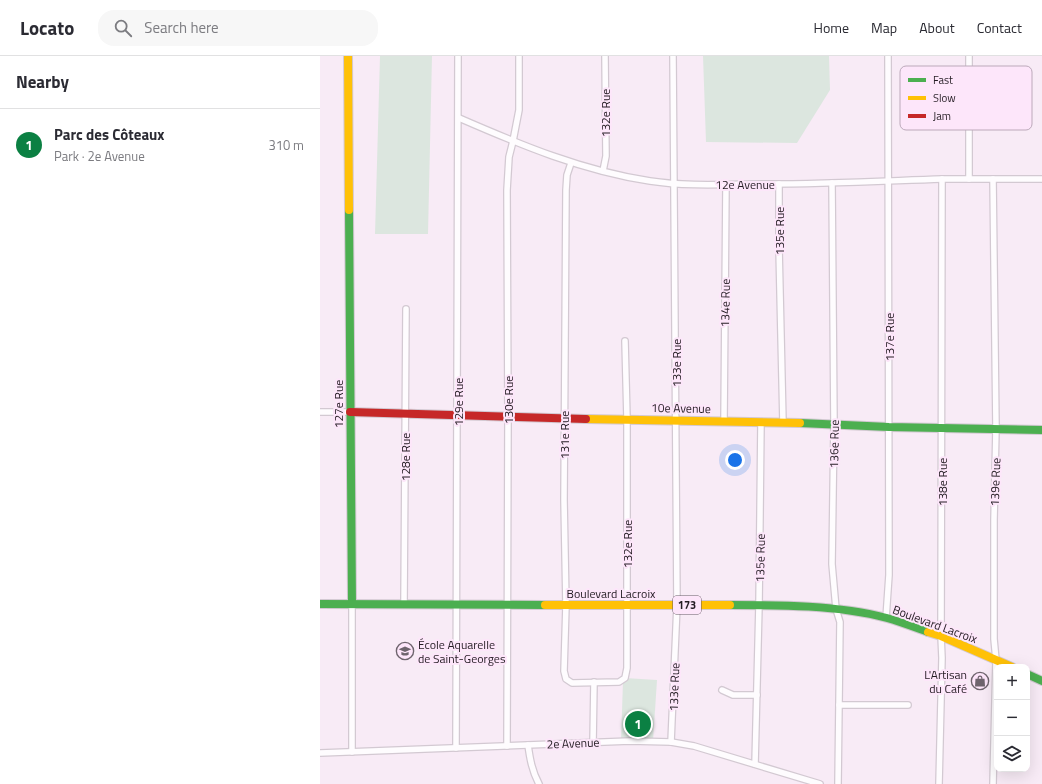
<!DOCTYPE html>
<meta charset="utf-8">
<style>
body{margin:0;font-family:"Titillium Web",sans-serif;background:#f7f7f7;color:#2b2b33}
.controls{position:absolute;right:12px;bottom:12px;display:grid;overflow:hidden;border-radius:8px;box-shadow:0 4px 16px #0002}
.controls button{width:36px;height:36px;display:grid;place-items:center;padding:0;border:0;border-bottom:1px solid #e1e1e2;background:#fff;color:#2b2b33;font:20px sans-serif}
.you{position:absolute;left:415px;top:404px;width:14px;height:14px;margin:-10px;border:3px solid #fff;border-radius:50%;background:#1a73e8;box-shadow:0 0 0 6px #1a73e833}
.badge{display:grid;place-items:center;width:26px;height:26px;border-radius:50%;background:#0b8043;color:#fff;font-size:13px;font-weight:700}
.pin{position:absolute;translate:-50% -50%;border:2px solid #fff;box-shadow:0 1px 4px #0006}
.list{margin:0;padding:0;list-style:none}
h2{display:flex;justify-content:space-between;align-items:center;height:52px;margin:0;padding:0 16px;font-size:17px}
h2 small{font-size:13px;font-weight:400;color:#7c7c81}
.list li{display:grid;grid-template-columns:26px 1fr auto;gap:12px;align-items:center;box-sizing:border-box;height:72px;padding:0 16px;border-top:1px solid #e1e1e2}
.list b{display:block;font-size:15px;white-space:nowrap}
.list p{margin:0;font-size:13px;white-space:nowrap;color:#7c7c81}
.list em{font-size:13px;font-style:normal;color:#7c7c81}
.icon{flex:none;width:22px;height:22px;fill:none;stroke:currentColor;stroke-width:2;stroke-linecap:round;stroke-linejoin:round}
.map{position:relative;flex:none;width:722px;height:728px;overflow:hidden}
header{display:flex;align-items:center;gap:24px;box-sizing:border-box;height:56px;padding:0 20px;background:#fff;border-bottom:1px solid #e1e1e2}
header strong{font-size:19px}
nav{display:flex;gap:22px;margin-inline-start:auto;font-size:14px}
.search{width:280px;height:36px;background:#f7f7f7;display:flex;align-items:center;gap:10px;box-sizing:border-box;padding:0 14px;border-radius:16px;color:#7c7c81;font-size:15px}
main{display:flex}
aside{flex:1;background:#fff}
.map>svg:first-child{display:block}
.green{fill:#dce6df}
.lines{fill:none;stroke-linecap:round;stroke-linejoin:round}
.street-casing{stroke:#d3c9d2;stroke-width:8}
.fast-casing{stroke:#d3c9d2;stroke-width:10}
.slow-casing{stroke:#d3c9d2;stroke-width:10}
.jam-casing{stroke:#d3c9d2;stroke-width:10}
.street{stroke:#fefcfe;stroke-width:5.5}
.fast{stroke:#4caf50;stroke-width:8}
.slow{stroke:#ffc107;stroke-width:8}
.jam{stroke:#c62828;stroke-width:8}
.labels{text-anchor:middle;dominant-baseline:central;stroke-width:4;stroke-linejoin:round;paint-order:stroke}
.shield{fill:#fde6fa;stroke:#655964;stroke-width:1}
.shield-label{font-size:11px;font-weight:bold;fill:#241c23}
.street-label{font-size:12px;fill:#241c23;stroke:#fde6fa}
.poi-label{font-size:12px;fill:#241c23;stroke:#fde6fa;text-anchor:start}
.key{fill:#fde6fa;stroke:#bca9ba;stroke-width:1}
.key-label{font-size:11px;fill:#241c23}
</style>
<header>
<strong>Locato</strong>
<div class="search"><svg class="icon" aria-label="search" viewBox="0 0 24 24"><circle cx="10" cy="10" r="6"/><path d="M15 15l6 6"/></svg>Search here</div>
<nav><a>Home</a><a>Map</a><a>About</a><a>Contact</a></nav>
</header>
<main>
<aside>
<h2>Nearby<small></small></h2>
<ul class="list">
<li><span class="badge">1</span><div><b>Parc des Côteaux</b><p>Park · 2e Avenue</p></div><em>310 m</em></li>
</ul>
</aside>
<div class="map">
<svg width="722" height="728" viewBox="0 0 722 728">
<rect width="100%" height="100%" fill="#f8ebf6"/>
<g class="green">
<path d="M60 0H112L108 178H55Z"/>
<path d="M383 0H509L510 34 477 87 386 86Z"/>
<path d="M305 622 337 624 333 685H301L303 625Z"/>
</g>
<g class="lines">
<defs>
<g id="street">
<path d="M139 62C201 89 263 115 330 125 369 131 409 128 448 128 506 128 564 125 622 123 656 123 689 123 722 123"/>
<path d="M251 107 247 119 246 134 244 444 246 549 244 615 246 623 252 627 299 626 305 622 307 612V363L305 285"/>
<path d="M283 115 286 100 285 0"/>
<path d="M649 123V0"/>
<path d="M512 127 514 368 512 508 516 553 520 566 518 728"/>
<path d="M459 128V192L463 367"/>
<path d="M0 356H30"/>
<path d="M404 365 406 128"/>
<path d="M84 548 86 253"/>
<path d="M566 562 569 519 568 0"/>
<path d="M402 634 413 639H437"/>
<path d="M519 649H588"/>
<path d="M351 686 357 549 353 0"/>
<path d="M273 687 274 626"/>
<path d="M208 689C210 703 212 715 219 728"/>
<path d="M187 690 188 360 187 134 189 101 193 85 199 54V0"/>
<path d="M136 692 138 0"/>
<path d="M32 696V548"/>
<path d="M0 697 310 685 351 686 374 690 500 728"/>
<path d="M435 708 439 549 441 366"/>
<path d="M619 728 622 602 621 580 622 123"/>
<path d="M673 728 676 604 674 583V464L676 372 673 123"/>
</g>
<g id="fast">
<path d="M29 154 32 548"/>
<path d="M480 367 569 371 722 374"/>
<path d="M0 548 225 549"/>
<path d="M410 549C460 549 518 549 567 562 581 566 594 571 608 576"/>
<path d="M707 618 722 625"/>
</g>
<g id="slow">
<path d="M28 0 29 154"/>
<path d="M266 363 480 367"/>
<path d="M225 549H410"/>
<path d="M608 576 621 580 692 611"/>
</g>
<path id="jam" d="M30 356 266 363"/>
</defs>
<use href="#street" class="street-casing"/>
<use href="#fast" class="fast-casing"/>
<use href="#slow" class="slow-casing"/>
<use href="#jam" class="jam-casing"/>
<use href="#street" class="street"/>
<use href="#fast" class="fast"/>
<use href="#slow" class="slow"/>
<use href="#jam" class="jam"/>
</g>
<defs>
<symbol id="school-ring" viewBox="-11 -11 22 22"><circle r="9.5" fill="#fde6fa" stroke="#6e646d" stroke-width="1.5"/><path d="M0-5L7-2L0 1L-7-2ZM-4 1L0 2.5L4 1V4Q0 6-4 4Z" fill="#6e646d"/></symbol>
<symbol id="shop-ring" viewBox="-11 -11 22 22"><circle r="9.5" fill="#fde6fa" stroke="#6e646d" stroke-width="1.5"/><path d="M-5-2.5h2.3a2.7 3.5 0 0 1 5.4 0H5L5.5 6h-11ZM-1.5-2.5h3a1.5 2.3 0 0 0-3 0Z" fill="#6e646d"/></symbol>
</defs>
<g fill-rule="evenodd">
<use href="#school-ring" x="75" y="585" width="20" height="20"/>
<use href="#shop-ring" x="650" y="615" width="20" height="20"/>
</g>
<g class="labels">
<rect class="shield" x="353" y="540" width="28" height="18" rx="3"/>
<g class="shield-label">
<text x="367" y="549">173</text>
</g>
<g class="street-label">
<text transform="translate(285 57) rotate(-90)">132e Rue</text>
<text x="425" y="128">12e Avenue</text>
<text transform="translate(459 175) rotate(-90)">135e Rue</text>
<text transform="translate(405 247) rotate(-89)">134e Rue</text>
<text transform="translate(569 281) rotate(-90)">137e Rue</text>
<text transform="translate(356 307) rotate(-90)">133e Rue</text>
<text transform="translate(188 344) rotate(-90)">130e Rue</text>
<text transform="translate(138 346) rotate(-90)">129e Rue</text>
<text transform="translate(18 348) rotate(-90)">127e Rue</text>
<text transform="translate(361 352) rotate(1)">10e Avenue</text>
<text transform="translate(244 379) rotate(-90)">131e Rue</text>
<text transform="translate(514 388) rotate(-89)">136e Rue</text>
<text transform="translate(85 401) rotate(-90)">128e Rue</text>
<text transform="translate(622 426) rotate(-90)">138e Rue</text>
<text transform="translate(675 426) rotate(-88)">139e Rue</text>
<text transform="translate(307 488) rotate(-90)">132e Rue</text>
<text transform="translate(440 502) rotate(-89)">135e Rue</text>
<text x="291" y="537">Boulevard Lacroix</text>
<text transform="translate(615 568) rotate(20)">Boulevard Lacroix</text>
<text transform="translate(354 631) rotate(-88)">133e Rue</text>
<text transform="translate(253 687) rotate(-2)">2e Avenue</text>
</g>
<g class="poi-label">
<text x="98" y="588">École Aquarelle<tspan x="98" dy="14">de Saint-Georges</tspan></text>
<text x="647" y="618" text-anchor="end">L'Artisan<tspan x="647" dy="14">du Café</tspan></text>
</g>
</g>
<rect x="580" y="10" width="132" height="64" rx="6" class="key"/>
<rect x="588" y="22" width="18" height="4" fill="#4caf50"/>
<rect x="588" y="40" width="18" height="4" fill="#ffc107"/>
<rect x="588" y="58" width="18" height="4" fill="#c62828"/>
<g class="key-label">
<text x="613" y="28">Fast</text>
<text x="613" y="46">Slow</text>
<text x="613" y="64">Jam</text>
</g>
</svg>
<div class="controls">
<button>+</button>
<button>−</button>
<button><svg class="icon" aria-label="layers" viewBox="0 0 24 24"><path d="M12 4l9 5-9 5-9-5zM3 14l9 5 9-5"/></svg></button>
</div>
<div class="you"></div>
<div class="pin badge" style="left:318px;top:668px">1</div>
</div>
</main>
